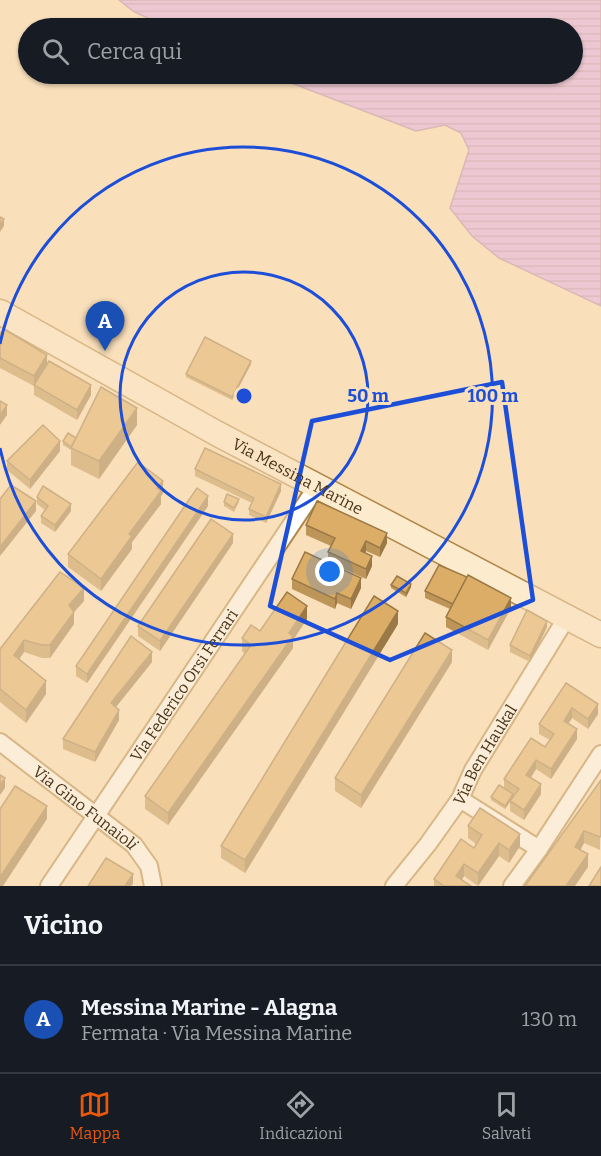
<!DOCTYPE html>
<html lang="it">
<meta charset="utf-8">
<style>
body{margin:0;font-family:Bitter,serif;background:#242831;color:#f1f3f6}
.you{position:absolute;left:330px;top:572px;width:21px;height:21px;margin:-15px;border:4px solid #fff;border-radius:50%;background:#1a73e8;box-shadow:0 0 0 9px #1a73e833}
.badge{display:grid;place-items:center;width:39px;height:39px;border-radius:50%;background:#ea580c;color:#fff;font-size:20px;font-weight:700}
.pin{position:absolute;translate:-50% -50px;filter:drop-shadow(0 2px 3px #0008)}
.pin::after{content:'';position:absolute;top:32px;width:21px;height:18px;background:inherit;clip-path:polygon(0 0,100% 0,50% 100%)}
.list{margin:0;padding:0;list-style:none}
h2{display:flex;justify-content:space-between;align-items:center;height:78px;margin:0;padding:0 24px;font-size:26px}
h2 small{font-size:20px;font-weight:400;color:#9ea1a6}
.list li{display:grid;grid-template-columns:39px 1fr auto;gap:18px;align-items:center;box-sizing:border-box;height:108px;padding:0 24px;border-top:2px solid #363941}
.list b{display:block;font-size:22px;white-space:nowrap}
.list p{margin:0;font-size:20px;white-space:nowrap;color:#9ea1a6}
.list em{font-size:20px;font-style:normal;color:#9ea1a6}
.icon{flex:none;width:33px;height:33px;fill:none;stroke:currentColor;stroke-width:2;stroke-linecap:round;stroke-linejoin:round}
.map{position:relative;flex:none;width:601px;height:886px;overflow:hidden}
.search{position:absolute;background:#171b24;box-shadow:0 2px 4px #0004;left:18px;right:18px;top:18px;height:66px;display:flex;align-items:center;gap:15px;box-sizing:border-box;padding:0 21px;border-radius:33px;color:#9ea1a6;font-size:22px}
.sheet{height:186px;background:#171b24}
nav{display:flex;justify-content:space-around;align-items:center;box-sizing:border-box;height:84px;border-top:2px solid #363941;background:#171b24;font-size:16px;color:#9ea1a6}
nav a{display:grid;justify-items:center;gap:3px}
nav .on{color:#ea580c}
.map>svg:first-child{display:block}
.water{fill:url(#water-rules);stroke:#b18ab0;stroke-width:1.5}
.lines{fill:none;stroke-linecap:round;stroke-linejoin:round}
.minor-casing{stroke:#af8748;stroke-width:20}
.secondary-casing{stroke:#af8748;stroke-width:27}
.minor{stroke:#fff;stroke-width:16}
.secondary{stroke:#fdebce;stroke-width:24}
.wall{fill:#bd9558}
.shaded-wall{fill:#9a7947}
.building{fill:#dcad66;stroke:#9a7947;stroke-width:1.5}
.marked{fill:none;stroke:#1d4ed8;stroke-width:4.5;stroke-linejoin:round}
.ring{fill:none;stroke:#1d4ed8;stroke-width:3}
.labels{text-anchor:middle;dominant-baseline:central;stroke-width:6;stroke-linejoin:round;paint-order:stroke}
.street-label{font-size:16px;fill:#48371c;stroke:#f9dfba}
.centre{fill:#1d4ed8;stroke:#f9dfba;stroke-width:3}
.ring-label{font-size:18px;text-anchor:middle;font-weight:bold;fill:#1d4ed8;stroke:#f9dfba;stroke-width:6;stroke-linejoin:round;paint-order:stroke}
</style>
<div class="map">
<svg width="601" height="886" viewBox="0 0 601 886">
<defs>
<pattern id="water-rules" width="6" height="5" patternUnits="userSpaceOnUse" patternTransform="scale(1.5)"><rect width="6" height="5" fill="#deaef0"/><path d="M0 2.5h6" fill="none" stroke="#b68ec2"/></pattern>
</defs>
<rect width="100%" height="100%" fill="#f9dfba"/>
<path class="water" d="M119 0H601V306L499 258 472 236 450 208 469 150 461 133 445 125 416 131 268 74H572V28H169L133 11Z"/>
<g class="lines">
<defs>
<g id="minor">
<path id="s1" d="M0 742 134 845 149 866 153 886"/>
<path d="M460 799 539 849"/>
<path id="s2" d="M49 886 318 485"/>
<path id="s3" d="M394 886 428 844 460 799 473 770 567 617"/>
<path d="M512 886 539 849 601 754"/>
</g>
<g id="secondary">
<path id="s4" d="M0 312 216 433 601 635"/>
</g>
</defs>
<use href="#minor" class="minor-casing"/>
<use href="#secondary" class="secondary-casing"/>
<use href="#minor" class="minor"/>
<use href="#secondary" class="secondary"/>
</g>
<g class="wall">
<path d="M0 334 91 395 77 420 34 395V385V386L0 368Z"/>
<path d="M251 364 232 400 186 377V374Z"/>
<path d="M137 425 99 479 71 465V450L63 445V441Z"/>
<path d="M60 451 30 489 7 470V461Z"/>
<path d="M195 469 281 491 266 523 249 515V509L252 503 195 476Z"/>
<path d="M163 493 161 496V504L132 542V549L101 591 68 567V554Z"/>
<path d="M37 497 71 511 55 532 41 523V516L45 510 37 504Z"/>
<path d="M224 502H239L234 512 224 506Z"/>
<path d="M208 506 87 683 76 676V666Z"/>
<path d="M306 525 387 543 380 557 366 551 365 553 372 566 366 579 328 562V552L331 546 306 535Z"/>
<path d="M233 543 160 651 138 636V626Z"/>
<path d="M292 579 361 588 351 609 337 603 335 609 292 589Z"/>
<path d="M391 585 411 587 406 597 391 588Z"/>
<path d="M425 591 511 608 488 650 446 627V617L450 609 425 598Z"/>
<path d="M84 601 74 612V624L50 658H42L24 652 19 659 46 694 26 723 0 702V649Z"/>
<path d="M307 619 293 640V648L168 825 145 809V796L245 654 242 651V638L260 631Z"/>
<path d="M398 624 245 873 221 858V846Z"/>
<path d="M547 627 530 662 510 652V645Z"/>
<path d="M152 662 116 707 119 720 95 762 63 749V739Z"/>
<path d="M452 662 361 808 335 791V778Z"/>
<path d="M566 683 598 714 588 729 572 718 569 723 577 739 551 779 536 769 531 778 541 794 524 820 510 811V801L505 809 491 800V797L504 789V779L545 747 550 740 539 734V724Z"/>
<path d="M601 780 600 850 584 843 580 850 588 867 525 886Z"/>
<path d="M468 826 520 846 509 863 499 856 478 886 464 876 462 880 471 886H434V879L474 848 476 844 468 838Z"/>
</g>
<g class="shaded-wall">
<path d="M4 219V226L0 232V225Z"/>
<path d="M47 355V365L34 386V376Z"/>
<path d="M251 361V364L232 400V397Z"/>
<path d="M91 385V395L77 420V410Z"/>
<path d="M7 405V415L0 425V415Z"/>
<path d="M137 408V425L99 479V461Z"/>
<path d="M60 441V451L30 489V480Z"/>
<path d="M163 481V493L161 496V504L132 542V549L101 591V579L157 488Z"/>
<path d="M281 484V491L266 523V517Z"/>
<path d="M208 496V506L87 683V674Z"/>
<path d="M36 501V511L0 556V547Z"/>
<path d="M71 504V511L55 532V525Z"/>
<path d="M387 533V543L380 557V548Z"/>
<path d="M233 534V543L160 651V641Z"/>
<path d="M366 541V551L361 561V551Z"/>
<path d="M372 556V566L366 579V569Z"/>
<path d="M361 578V588L351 609V599Z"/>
<path d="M411 584V587L406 597V593Z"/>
<path d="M84 588V601L74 612V624L50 658V645L69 605Z"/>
<path d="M337 593V603L335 609V599Z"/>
<path d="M511 598V608L488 650V640Z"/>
<path d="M307 606V619L293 640V648L168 825V813Z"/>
<path d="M398 611V624L245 873V860Z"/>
<path d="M547 621V627L530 662V656Z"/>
<path d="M24 640V652L14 667V655Z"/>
<path d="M452 650V662L361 808V795Z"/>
<path d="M152 652V662L111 713V703Z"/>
<path d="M46 681V694L26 723V710Z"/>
<path d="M598 704V714L588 729V719Z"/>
<path d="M572 708V718L564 730V721Z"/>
<path d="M119 710V720L95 762V752Z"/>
<path d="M577 729V739L551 779V769Z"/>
<path d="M536 760V769L526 785V775Z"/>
<path d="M5 778V788L0 795V785Z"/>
<path d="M541 784V794L524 820V810Z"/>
<path d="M513 794V798L505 809V806Z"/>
<path d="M47 806V819L3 886H0V877Z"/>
<path d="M584 831V843L575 860V847Z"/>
<path d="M520 834V846L509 863V850Z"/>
<path d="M499 843V856L478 886V873Z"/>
<path d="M588 854V867L575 886H566Z"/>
<path d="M464 864V876L458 886 456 876Z"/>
<path d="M133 874V884L131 886H125Z"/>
</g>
<g class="building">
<path d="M0 217 4 219 0 225Z"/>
<path d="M4 329 47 355 34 376 0 358V334Z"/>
<path d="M205 337 251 361 232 397 186 374Z"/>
<path d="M49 361 91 385 77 410 34 385Z"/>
<path d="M101 387 137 408 99 461 71 448Z"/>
<path d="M0 401 7 405 0 415Z"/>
<path d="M43 425 60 441 30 480 7 461Z"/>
<path d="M68 433 76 438 71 447 63 441Z"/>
<path d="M205 448 281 484 266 517 249 509 254 498 195 469Z"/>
<path d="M138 462 163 481 157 488 161 491 129 534 132 536 101 579 68 554Z"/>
<path d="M11 485 36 501 0 547V499Z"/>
<path d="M43 486 71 504 55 525 41 516 48 506 37 497Z"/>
<path d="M197 488 208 496 87 674 76 666Z"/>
<path d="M227 494 239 499 234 508 224 502Z"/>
<path d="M317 501 387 533 380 548 366 541 361 551 372 556 366 569 328 552 335 538 306 525Z"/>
<path d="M211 519 233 534 160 641 138 626Z"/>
<path d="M305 552 361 578 351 599 337 593 335 599 292 579Z"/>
<path d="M439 565 467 577 453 604 425 591Z"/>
<path d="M60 572 84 588 69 605 74 612 50 645H42L24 640 14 655 46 681 26 710 0 689V649Z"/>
<path d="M468 575 511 598 488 640 446 617Z"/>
<path d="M397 576 411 584 406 593 391 585Z"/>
<path d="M287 592 307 606 289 633 293 636 168 813 145 796 251 645 242 638 251 625 260 631Z"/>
<path d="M374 596 398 611 245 860 221 846Z"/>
<path d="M527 610 547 621 530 656 510 645Z"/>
<path d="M425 633 452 650 361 795 335 778Z"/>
<path d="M131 636 152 652 111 703 119 710 95 752 63 739Z"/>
<path d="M566 683 598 704 588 719 572 708 564 721 577 729 551 769 536 760 526 775 541 784 524 810 510 801 519 789 504 779 531 738 545 747 554 734 539 724Z"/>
<path d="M0 775 5 778 0 785Z"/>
<path d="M601 780V836L600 837 584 831 575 847 588 854 566 886H525Z"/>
<path d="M499 785 513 794 505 806 491 797Z"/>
<path d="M15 786 47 806 0 877V809Z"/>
<path d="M480 808 520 834 509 850 499 843 478 873 464 864 456 876 471 886H444L434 879 461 839 474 848 482 835 468 826Z"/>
<path d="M106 858 133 874 125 886H88Z"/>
<path d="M601 867V886H589Z"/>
</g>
<path d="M0 0H601V886H0ZM502 382 533 600 390 660 270 606 312 421Z" fill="#f9dfba" fill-opacity=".55" fill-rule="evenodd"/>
<path class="marked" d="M502 382 533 600 390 660 270 606 312 421Z"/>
<g class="ring">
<circle cx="244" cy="396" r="124"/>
<path d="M0 344A249 249 0 1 1 0 448"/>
</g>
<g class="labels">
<g class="street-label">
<text stroke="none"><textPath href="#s4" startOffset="340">Via Messina Marine</textPath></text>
<text stroke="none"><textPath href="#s2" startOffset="242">Via Federico Orsi Ferrari</textPath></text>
<text stroke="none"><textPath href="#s3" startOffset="160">Via Ben Haukal</textPath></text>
<text stroke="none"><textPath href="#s1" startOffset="108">Via Gino Funaioli</textPath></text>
</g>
</g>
<circle cx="244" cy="396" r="9" class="centre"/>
<g class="ring-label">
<text x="368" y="402">50 m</text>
<text x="493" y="402">100 m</text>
</g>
</svg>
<div class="you"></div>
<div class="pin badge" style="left:105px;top:351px;background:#1a4fb4">A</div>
<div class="search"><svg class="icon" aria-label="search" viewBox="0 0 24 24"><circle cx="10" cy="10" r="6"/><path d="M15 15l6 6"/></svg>Cerca qui</div>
</div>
<section class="sheet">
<h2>Vicino<small></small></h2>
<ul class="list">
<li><span class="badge" style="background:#1a4fb4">A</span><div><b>Messina Marine - Alagna</b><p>Fermata · Via Messina Marine</p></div><em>130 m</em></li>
</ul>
</section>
<nav>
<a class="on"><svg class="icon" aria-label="map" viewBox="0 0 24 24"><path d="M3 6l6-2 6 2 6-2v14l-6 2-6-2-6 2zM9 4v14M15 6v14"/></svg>Mappa</a>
<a><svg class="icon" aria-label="directions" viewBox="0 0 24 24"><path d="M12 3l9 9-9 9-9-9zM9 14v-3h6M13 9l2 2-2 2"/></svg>Indicazioni</a>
<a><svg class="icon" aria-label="saved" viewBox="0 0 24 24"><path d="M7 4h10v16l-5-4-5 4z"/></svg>Salvati</a>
</nav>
